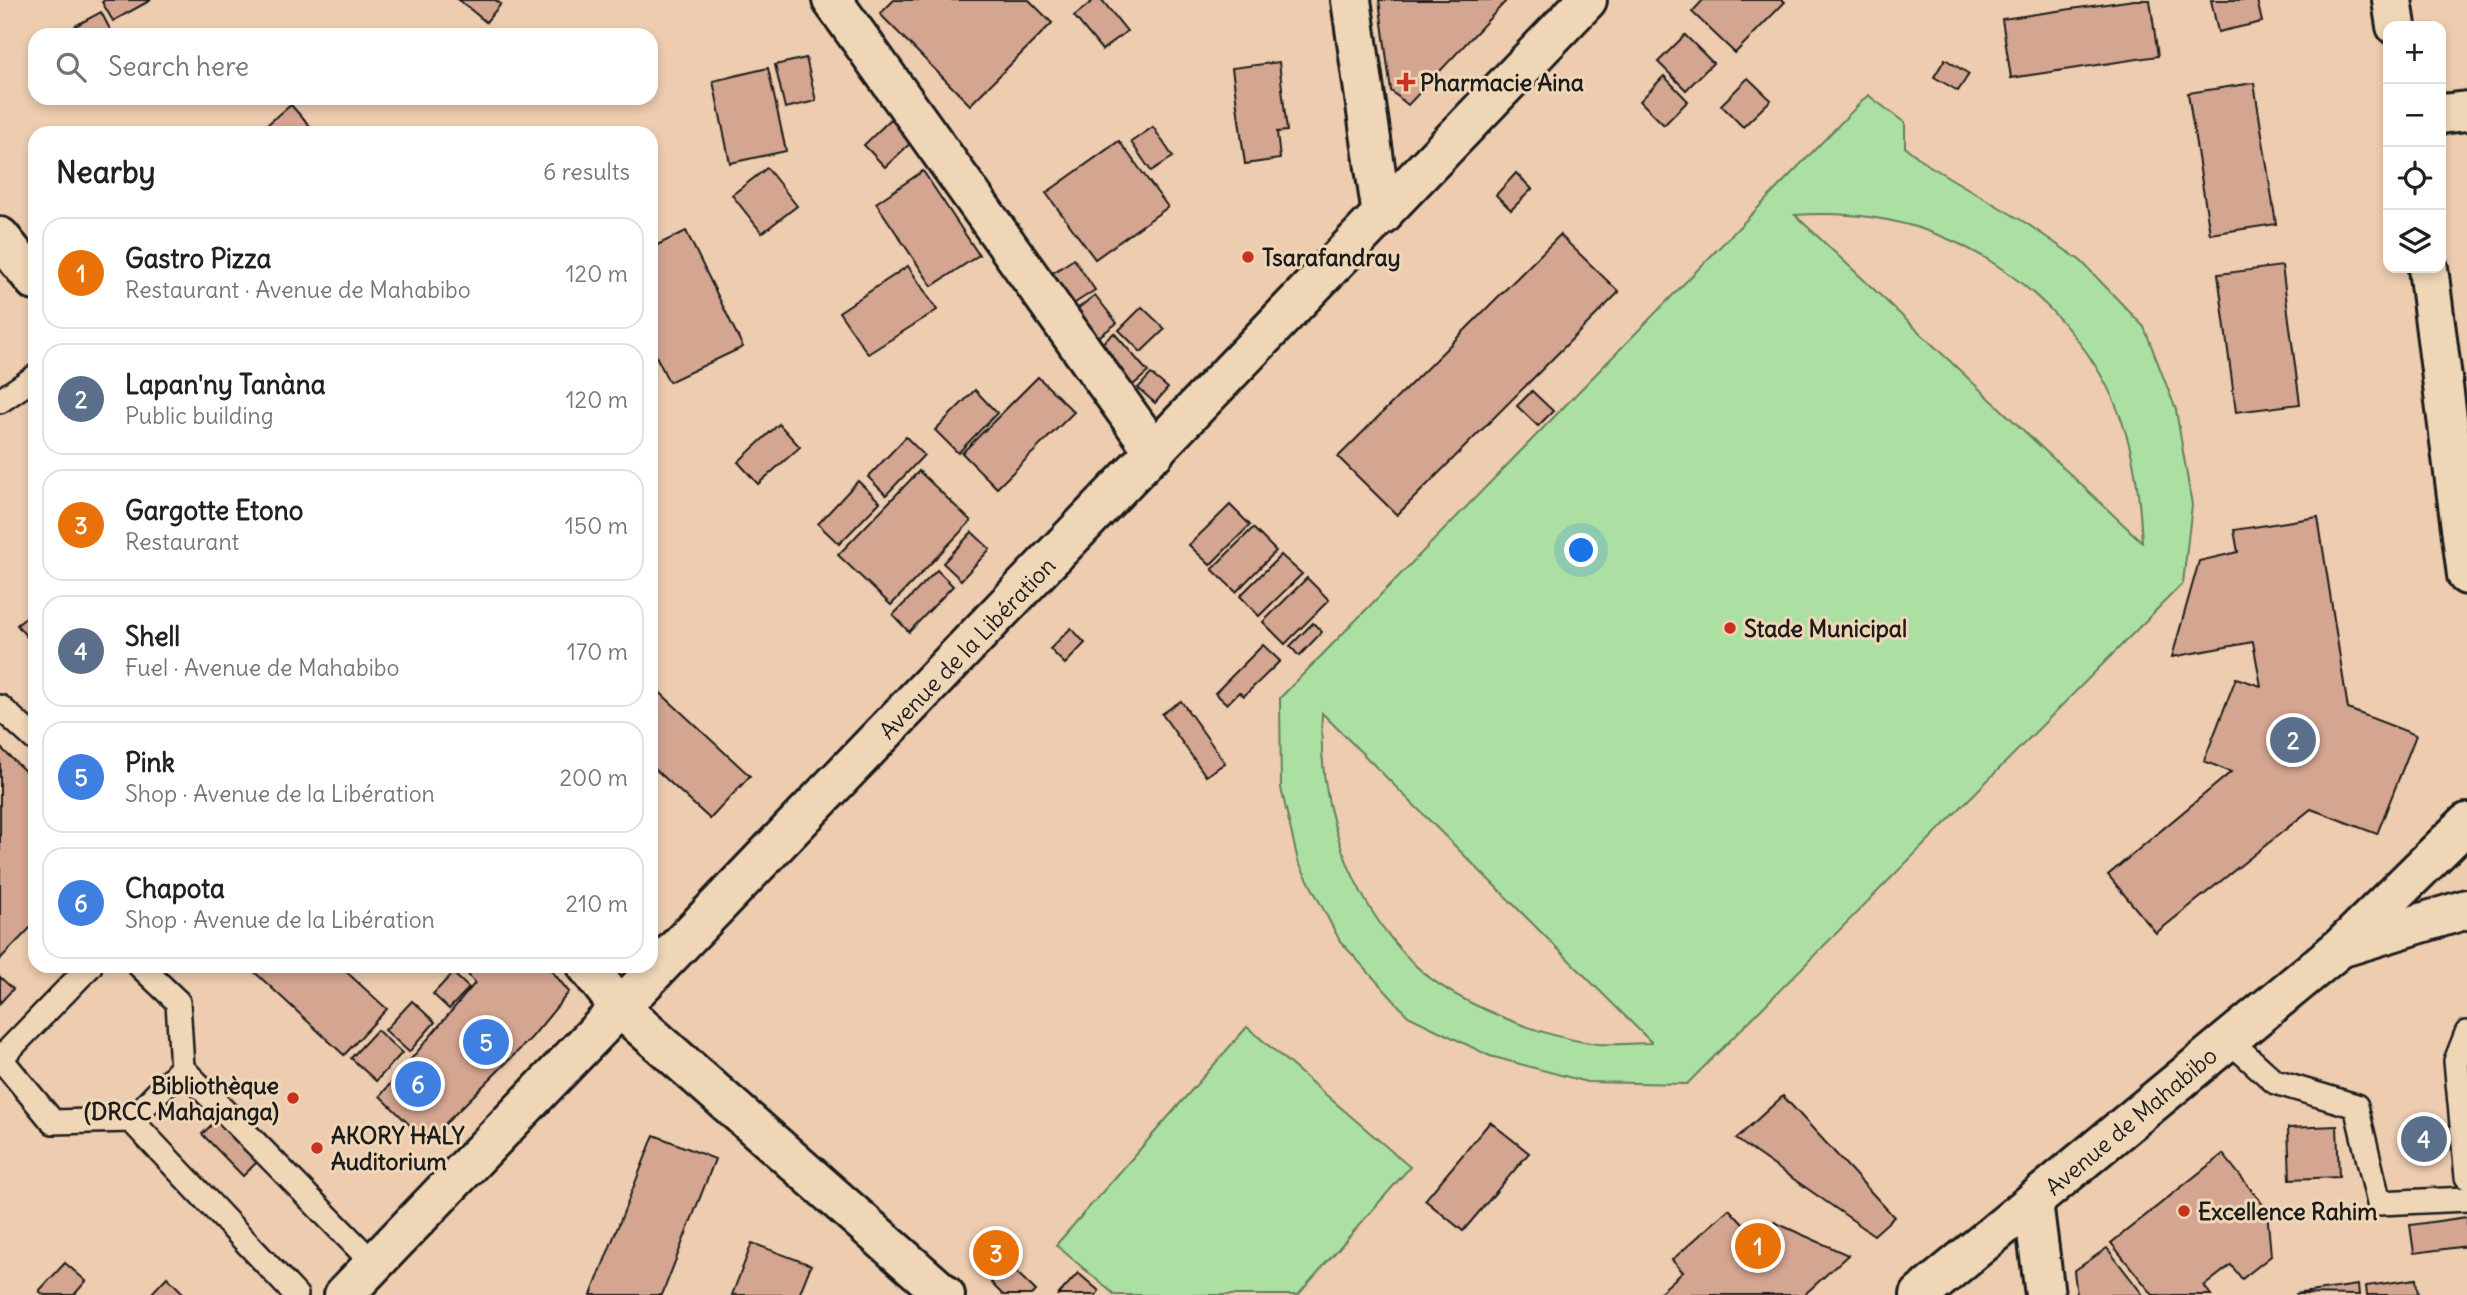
<!DOCTYPE html>
<meta charset="utf-8">
<style>
body{margin:0;font-family:Delius,sans-serif;background:#f2f2f2;color:#202124}
.controls{position:absolute;right:21px;top:21px;display:grid;overflow:hidden;border-radius:14px;box-shadow:0 4px 10px #0003}
.controls button{width:63px;height:63px;display:grid;place-items:center;padding:0;border:0;border-bottom:2px solid #e0e0e0;background:#fff;color:#202124;font:35px sans-serif}
.you{position:absolute;left:1582px;top:551px;width:24px;height:24px;margin:-18px;border:5px solid #fff;border-radius:50%;background:#1a73e8;box-shadow:0 0 0 10px #1a73e833}
.badge{display:grid;place-items:center;width:46px;height:46px;border-radius:50%;background:#c8321e;color:#fff;font-size:23px;font-weight:700}
.pin{position:absolute;translate:-50% -50%;border:4px solid #fff;box-shadow:0 2px 7px #0006}
.list{margin:0;padding:0;list-style:none}
h2{display:flex;justify-content:space-between;align-items:center;height:91px;margin:0;padding:0 28px;font-size:30px}
h2 small{font-size:23px;font-weight:400;color:#757577}
.list li{display:grid;grid-template-columns:46px 1fr auto;gap:21px;align-items:center;box-sizing:border-box;height:112px;margin:0 14px 14px;padding:0 14px;border:2px solid #e0e0e0;border-radius:21px}
.list b{display:block;font-size:26px;white-space:nowrap}
.list p{margin:0;font-size:23px;white-space:nowrap;color:#757577}
.list em{font-size:23px;font-style:normal;color:#757577}
.icon{flex:none;width:38px;height:38px;fill:none;stroke:currentColor;stroke-width:2;stroke-linecap:round;stroke-linejoin:round}
.map{position:relative;flex:none;width:2467px;height:1295px;overflow:hidden}
.search{position:absolute;background:#fff;box-shadow:0 4px 10px #0003;left:28px;top:28px;width:630px;height:77px;display:flex;align-items:center;gap:18px;box-sizing:border-box;padding:0 24px;border-radius:21px;color:#757577;font-size:26px}
.panel{position:absolute;background:#fff;box-shadow:0 4px 10px #0003;left:28px;top:126px;width:630px;height:847px;border-radius:21px}
.map>svg:first-child{display:block}
.green{fill:#ace0a2;stroke:#647e5f;stroke-width:2;fill-rule:evenodd}
.building{fill:#d4a590;stroke:#1c1c1c;stroke-width:2}
.lines{fill:none;stroke-linecap:round;stroke-linejoin:round}
.service-casing{stroke:#1c1c1c;stroke-width:28}
.minor-casing{stroke:#1c1c1c;stroke-width:44}
.secondary-casing{stroke:#1c1c1c;stroke-width:44}
.primary-casing{stroke:#1c1c1c;stroke-width:44}
.service{stroke:#efd6b7;stroke-width:23}
.minor{stroke:#efd6b7;stroke-width:38}
.secondary{stroke:#efd6b7;stroke-width:38}
.primary{stroke:#efd6b7;stroke-width:38}
.poi-dot{fill:#c8321e;stroke:#efd6b7;stroke-width:2.5}
.labels{text-anchor:middle;dominant-baseline:central;stroke-width:6;stroke-linejoin:round;paint-order:stroke}
.poi-label{font-size:23px;font-weight:bold;fill:#1c1c1c;stroke:#efd6b7;text-anchor:start}
.street-label{font-size:23px;fill:#1c1c1c;stroke:#efd6b7}
</style>
<div class="map">
<svg width="2467" height="1295" viewBox="0 0 2467 1295">
<rect width="100%" height="100%" fill="#edccaf"/>
<filter id="ink" filterUnits="userSpaceOnUse"><feTurbulence type="fractalNoise" baseFrequency=".0143" numOctaves="2"/><feDisplacementMap in="SourceGraphic" scale="14" xChannelSelector="R" yChannelSelector="G"/><feConvolveMatrix kernelMatrix="1 2 1 2 8 2 1 2 1" color-interpolation-filters="sRGB"/></filter>
<g filter="url(#ink)">
<g class="green">
<path d="M1868 95 1905 123V147L1928 165 2026 223 2081 261 2144 327 2176 410 2192 505 2183 583 1687 1084 1587 1082 1490 1056 1408 1016 1340 941 1298 861 1281 788 1280 698ZM1795 215C1837 212 1882 216 1922 229 2016 260 2100 341 2127 437 2137 471 2140 507 2142 542ZM1322 713 1651 1042V1043C1634 1043 1615 1045 1598 1044 1545 1038 1453 1003 1415 965 1349 900 1317 804 1322 713Z"/>
<path d="M1247 1027 1410 1167 1298 1295H1115L1056 1245Z"/>
</g>
<g class="building">
<path d="M105 0H151L113 21 102 2Z"/>
<path d="M459 0H495L501 4 486 22Z"/>
<path d="M894 0H1029L1052 23 970 105 880 14Z"/>
<path d="M1094 0H1102L1127 31 1102 50 1074 16Z"/>
<path d="M1379 0H1507L1408 105 1391 91Z"/>
<path d="M1703 0H1782L1785 2 1735 53 1692 12Z"/>
<path d="M2134 0H2150L2158 56 2011 78 2002 19Z"/>
<path d="M2211 0H2257L2262 22 2218 32Z"/>
<path d="M101 12 113 35H80L75 26Z"/>
<path d="M1685 35 1713 63 1686 90 1658 62Z"/>
<path d="M806 58 816 101 785 108 775 65Z"/>
<path d="M1945 59 1969 74 1958 91 1934 77Z"/>
<path d="M1279 62 1287 131 1277 132 1280 159 1245 164 1232 68Z"/>
<path d="M768 68 786 151 730 163 713 81Z"/>
<path d="M1664 76 1688 101 1664 125 1640 101Z"/>
<path d="M1748 78 1771 100 1743 127 1721 105Z"/>
<path d="M2254 83 2276 224 2210 234 2188 93Z"/>
<path d="M291 105 316 133H257Z"/>
<path d="M893 117 915 139 885 167 864 145Z"/>
<path d="M1153 127 1173 157 1151 171 1131 142Z"/>
<path d="M1119 141 1168 207 1095 259 1046 193Z"/>
<path d="M767 168 797 206 762 233 732 195Z"/>
<path d="M923 171 979 255 932 286 876 203Z"/>
<path d="M1516 173 1532 189 1511 210 1496 195Z"/>
<path d="M686 231 743 347 669 382 651 346V248Z"/>
<path d="M1560 235 1619 292 1397 515 1338 457Z"/>
<path d="M1074 259 1095 290 1072 305 1051 274Z"/>
<path d="M908 266 937 310 868 354 839 312Z"/>
<path d="M2282 266 2300 404 2236 412 2218 274Z"/>
<path d="M1095 295 1117 323 1097 338 1076 310Z"/>
<path d="M1142 307 1165 329 1141 352 1119 330Z"/>
<path d="M1114 333 1148 372 1133 385 1099 346Z"/>
<path d="M1151 374 1168 388 1155 403 1138 388Z"/>
<path d="M1038 377 1074 412 997 488 962 453Z"/>
<path d="M975 390 997 413 958 453 935 430Z"/>
<path d="M1532 391 1553 411 1538 426 1517 406Z"/>
<path d="M779 424 800 447 758 484 738 462Z"/>
<path d="M906 437 924 455 886 495 868 477Z"/>
<path d="M919 471 971 521 891 605 838 555Z"/>
<path d="M858 481 880 502 839 544 818 524Z"/>
<path d="M1230 505 1250 525 1210 565 1189 545Z"/>
<path d="M2318 517 2348 709 2416 735 2377 834 2311 809 2156 933 2108 875 2231 772 2204 761 2236 678 2261 686 2253 642 2172 657 2199 561 2238 552 2234 530Z"/>
<path d="M1253 528 1276 551 1236 592 1212 569Z"/>
<path d="M972 532 990 549 961 580 943 563Z"/>
<path d="M1281 555 1302 574 1259 616 1240 596Z"/>
<path d="M937 570 953 586 909 632 893 615Z"/>
<path d="M1307 578 1329 600 1285 644 1263 622Z"/>
<path d="M35 610V647L17 625Z"/>
<path d="M1313 623 1322 632 1299 656 1290 646Z"/>
<path d="M1071 628 1085 643 1065 664 1050 649Z"/>
<path d="M1263 645 1280 661 1244 696 1239 692 1227 704 1215 693Z"/>
<path d="M653 686 750 776 710 819 651 765Z"/>
<path d="M1181 701 1225 763 1206 776 1162 714Z"/>
<path d="M0 747 35 781V923L0 959Z"/>
<path d="M248 966H340L387 1009 344 1055Z"/>
<path d="M461 966H548L569 992 532 1037 427 1142 380 1096 475 983Z"/>
<path d="M453 973 469 988 449 1009 433 994Z"/>
<path d="M0 977 13 989 0 1003Z"/>
<path d="M412 1001 435 1022 409 1052 385 1030Z"/>
<path d="M377 1030 402 1053 376 1081 351 1058Z"/>
<path d="M1783 1096 1894 1217 1874 1235 1736 1139Z"/>
<path d="M220 1117 261 1158 243 1176 202 1134Z"/>
<path d="M1490 1122 1529 1153 1463 1231 1425 1200Z"/>
<path d="M2337 1126 2339 1177 2290 1179 2288 1128Z"/>
<path d="M654 1135 715 1159 662 1295H591Z"/>
<path d="M2223 1154 2267 1210 2271 1256 2242 1279 2231 1265 2204 1286 2211 1295H2153L2111 1243Z"/>
<path d="M1729 1209 1756 1238 1774 1222 1848 1255 1804 1295H1657L1683 1272 1672 1260Z"/>
<path d="M2467 1217V1246L2414 1253 2410 1225Z"/>
<path d="M752 1243 811 1265 799 1295H732Z"/>
<path d="M2107 1248 2143 1295H2077L2074 1271Z"/>
<path d="M65 1263 86 1281 74 1295H44L39 1291Z"/>
<path d="M1009 1265 1036 1291 1031 1295H1003L991 1283Z"/>
<path d="M1078 1273 1099 1291 1096 1295H1058Z"/>
<path d="M167 1277 185 1295H150Z"/>
<path d="M2416 1279 2418 1295H2367L2366 1286Z"/>
<path d="M2358 1285 2359 1295 2295 1294Z"/>
</g>
<g class="lines">
<defs>
<g id="service">
<path d="M0 401 35 377"/>
<path d="M0 707 35 739"/>
<path d="M140 966 178 1002 182 1068 374 1264"/>
<path d="M2467 1033 2456 1061 2467 1177"/>
<path d="M2229 1040 2275 1082 2356 1106 2379 1203 2467 1199"/>
<path d="M0 1058 53 1122 131 1120 296 1295"/>
<path d="M1 1058 90 966"/>
<path d="M131 1120 182 1068"/>
</g>
<g id="minor">
<path d="M832 0 1155 452"/>
<path d="M1351 0 1382 216"/>
<path d="M2441 114 2467 111"/>
<path d="M0 237 35 281"/>
<path d="M587 966 620 1008 945 1295"/>
<path d="M2033 1202 2045 1295"/>
</g>
<g id="secondary">
<path d="M2392 0 2396 26"/>
<path d="M2428 268 2467 575"/>
<path d="M344 1295 1587 0"/>
</g>
<g id="primary">
<path d="M2346 946 2467 909"/>
<path d="M1920 1295 2341 947 2467 823"/>
</g>
</defs>
<use href="#service" class="service-casing"/>
<use href="#minor" class="minor-casing"/>
<use href="#secondary" class="secondary-casing"/>
<use href="#primary" class="primary-casing"/>
<use href="#service" class="service"/>
<use href="#minor" class="minor"/>
<use href="#secondary" class="secondary"/>
<use href="#primary" class="primary"/>
</g>
</g>
<g class="poi-dot">
<path d="M1402.5 71.5h7v7h7v7h-7v7h-7v-7h-7v-7h7z"/>
<circle cx="1248" cy="257" r="7"/>
<circle cx="1730" cy="628" r="7"/>
<circle cx="293" cy="1098" r="7"/>
<circle cx="317" cy="1148" r="7"/>
<circle cx="2184" cy="1211" r="7"/>
</g>
<g class="labels">
<g class="poi-label">
<text x="1420" y="82">Pharmacie Aina</text>
<text x="1262" y="257">Tsarafandray</text>
<text x="1744" y="628">Stade Municipal</text>
<text x="279" y="1085" text-anchor="end">Bibliothèque<tspan x="279" dy="26">(DRCC Mahajanga)</tspan></text>
<text x="331" y="1135">AKORY HALY<tspan x="331" dy="26">Auditorium</tspan></text>
<text x="2198" y="1211">Excellence Rahim</text>
</g>
<g class="street-label">
<text transform="translate(967 648) rotate(-46)">Avenue de la Libération</text>
<text transform="translate(2131 1121) rotate(-40)">Avenue de Mahabibo</text>
</g>
</g>
</svg>
<div class="controls">
<button>+</button>
<button>−</button>
<button><svg class="icon" aria-label="locate" viewBox="0 0 24 24"><circle cx="12" cy="12" r="6"/><path d="M12 2v4M12 18v4M2 12h4M18 12h4"/></svg></button>
<button><svg class="icon" aria-label="layers" viewBox="0 0 24 24"><path d="M12 4l9 5-9 5-9-5zM3 14l9 5 9-5"/></svg></button>
</div>
<div class="you"></div>
<div class="pin badge" style="left:1758px;top:1246px;background:#e8710a">1</div>
<div class="pin badge" style="left:2293px;top:740px;background:#5c6f8a">2</div>
<div class="pin badge" style="left:996px;top:1253px;background:#e8710a">3</div>
<div class="pin badge" style="left:2424px;top:1139px;background:#5c6f8a">4</div>
<div class="pin badge" style="left:486px;top:1042px;background:#3f7fe0">5</div>
<div class="pin badge" style="left:418px;top:1084px;background:#3f7fe0">6</div>
<div class="search"><svg class="icon" aria-label="search" viewBox="0 0 24 24"><circle cx="10" cy="10" r="6"/><path d="M15 15l6 6"/></svg>Search here</div>
<section class="panel">
<h2>Nearby<small>6 results</small></h2>
<ul class="list">
<li><span class="badge" style="background:#e8710a">1</span><div><b>Gastro Pizza</b><p>Restaurant · Avenue de Mahabibo</p></div><em>120 m</em></li>
<li><span class="badge" style="background:#5c6f8a">2</span><div><b>Lapan'ny Tanàna</b><p>Public building</p></div><em>120 m</em></li>
<li><span class="badge" style="background:#e8710a">3</span><div><b>Gargotte Etono</b><p>Restaurant</p></div><em>150 m</em></li>
<li><span class="badge" style="background:#5c6f8a">4</span><div><b>Shell</b><p>Fuel · Avenue de Mahabibo</p></div><em>170 m</em></li>
<li><span class="badge" style="background:#3f7fe0">5</span><div><b>Pink</b><p>Shop · Avenue de la Libération</p></div><em>200 m</em></li>
<li><span class="badge" style="background:#3f7fe0">6</span><div><b>Chapota</b><p>Shop · Avenue de la Libération</p></div><em>210 m</em></li>
</ul>
</section>
</div>
